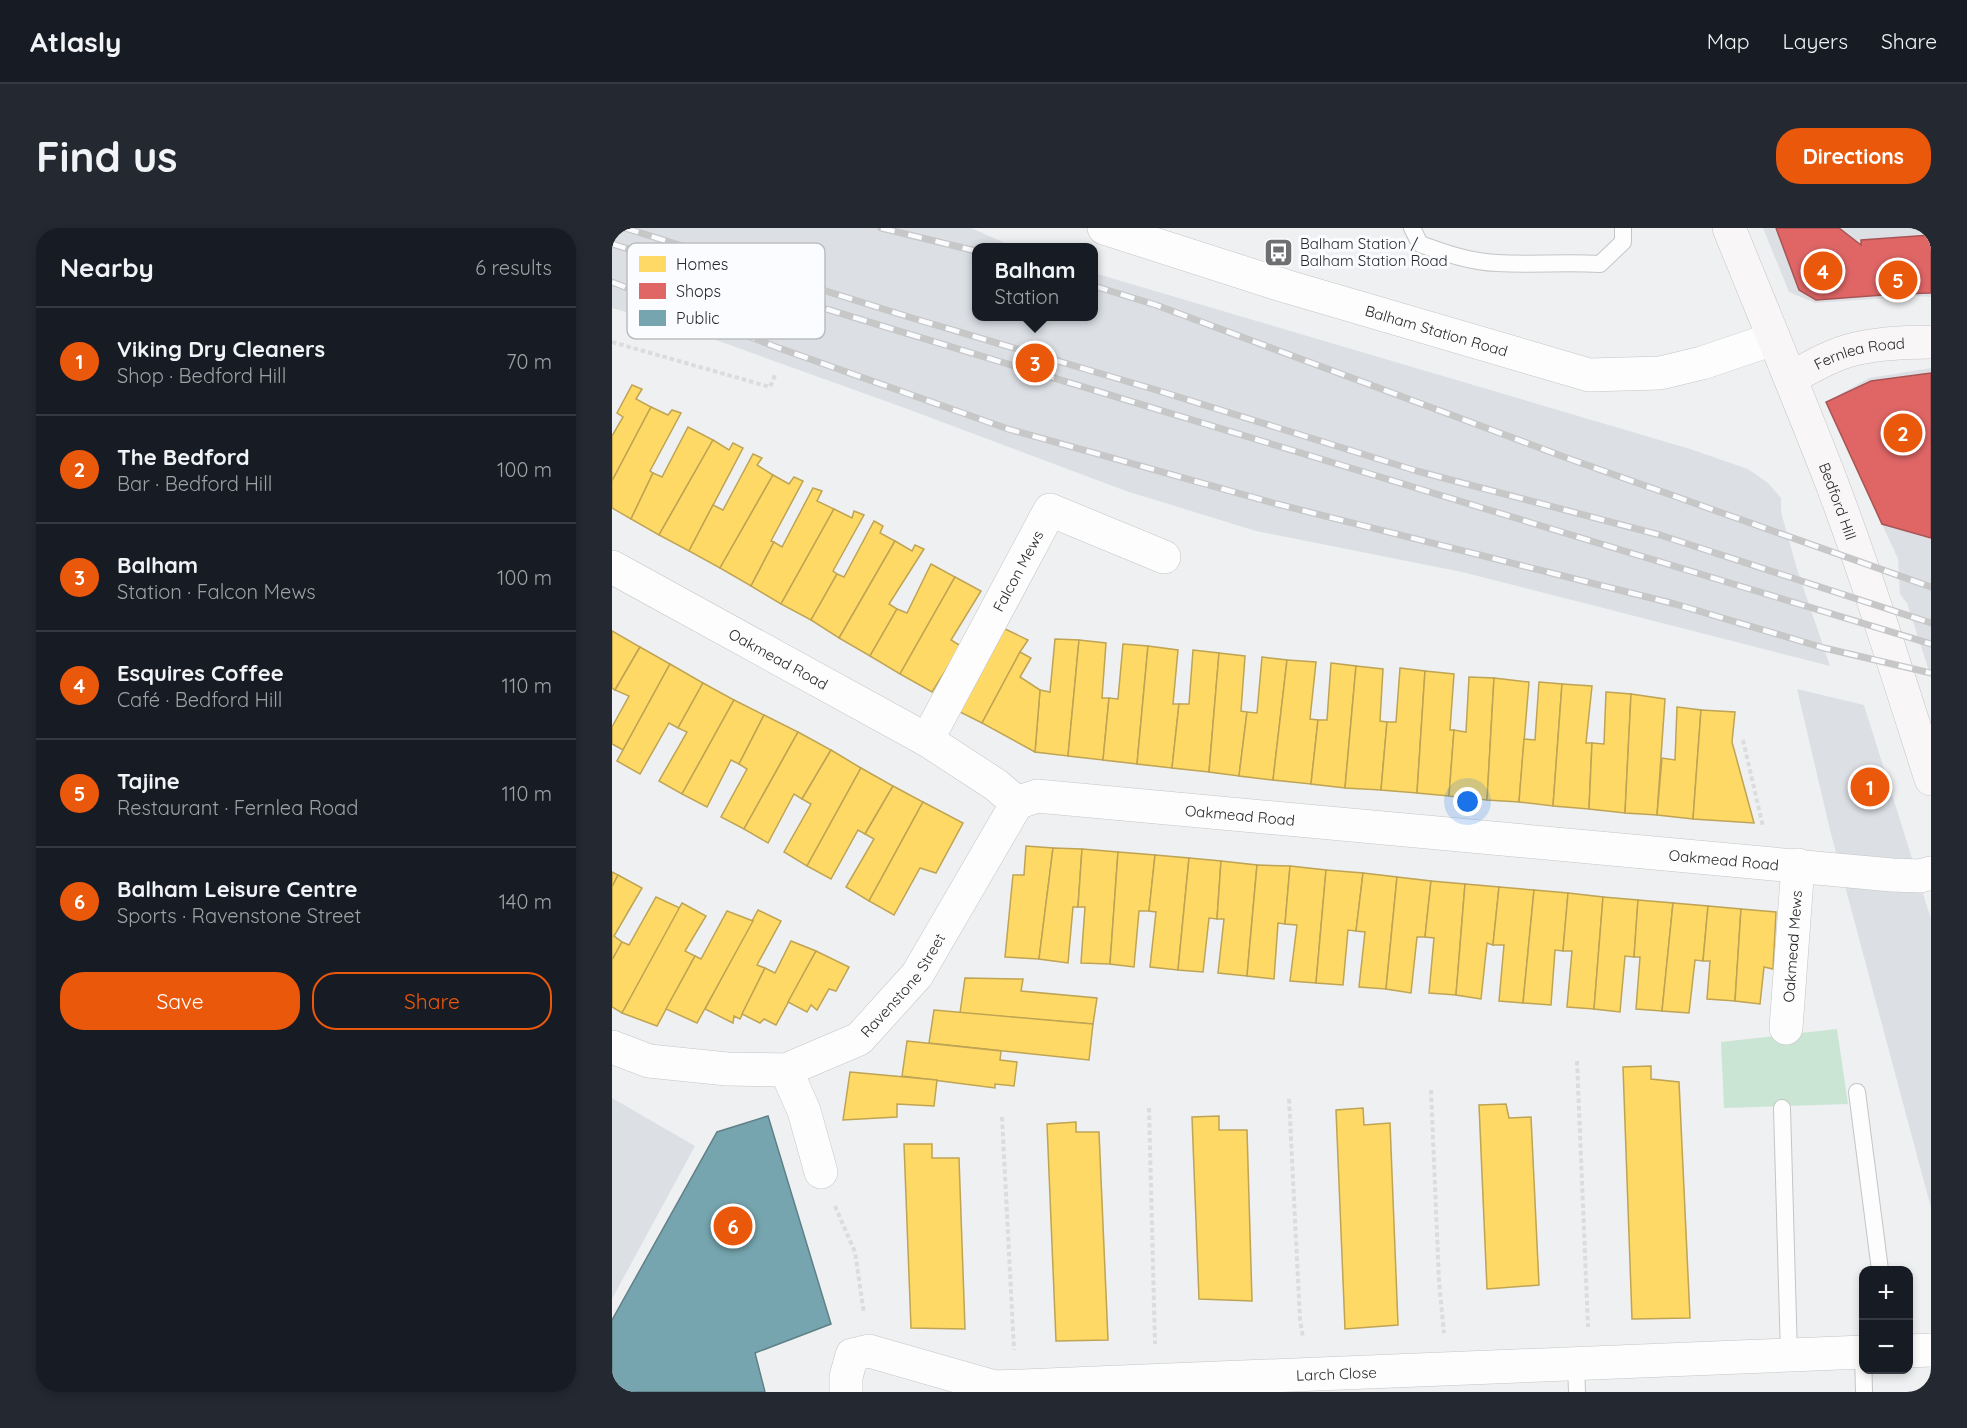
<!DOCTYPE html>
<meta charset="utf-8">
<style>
body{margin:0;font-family:Quicksand,sans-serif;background:#242831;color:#f1f3f6}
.controls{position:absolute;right:18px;bottom:18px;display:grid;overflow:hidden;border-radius:12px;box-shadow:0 3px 9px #0003}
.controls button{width:54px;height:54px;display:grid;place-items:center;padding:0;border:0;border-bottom:2px solid #363941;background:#171b24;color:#f1f3f6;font:30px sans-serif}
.you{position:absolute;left:856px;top:574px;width:21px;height:21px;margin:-15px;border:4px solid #fff;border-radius:50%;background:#1a73e8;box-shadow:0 0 0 9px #1a73e833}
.badge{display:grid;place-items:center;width:39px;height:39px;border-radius:50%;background:#ea580c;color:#fff;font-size:20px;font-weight:700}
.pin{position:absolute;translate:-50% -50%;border:3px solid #fff;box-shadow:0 2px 6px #0006}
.popup{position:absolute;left:360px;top:15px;width:126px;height:78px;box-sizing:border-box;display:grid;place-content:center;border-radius:12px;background:#171b24;filter:drop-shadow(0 2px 4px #0005);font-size:20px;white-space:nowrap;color:#9ea1a6}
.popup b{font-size:22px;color:#f1f3f6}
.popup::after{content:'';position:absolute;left:50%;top:100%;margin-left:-12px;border:12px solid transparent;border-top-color:#171b24}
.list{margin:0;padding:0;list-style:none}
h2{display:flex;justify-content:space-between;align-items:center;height:78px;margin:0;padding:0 24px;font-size:26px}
h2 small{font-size:20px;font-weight:400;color:#9ea1a6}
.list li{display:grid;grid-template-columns:39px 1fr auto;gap:18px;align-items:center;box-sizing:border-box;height:108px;padding:0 24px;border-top:2px solid #363941}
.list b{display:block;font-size:22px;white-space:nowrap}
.list p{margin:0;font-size:20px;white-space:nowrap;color:#9ea1a6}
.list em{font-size:20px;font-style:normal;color:#9ea1a6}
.actions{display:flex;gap:12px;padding:18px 24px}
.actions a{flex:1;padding:14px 0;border:2px solid #ea580c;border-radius:24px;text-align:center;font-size:21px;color:#ea580c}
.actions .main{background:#ea580c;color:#fff}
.map{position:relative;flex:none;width:1319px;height:1164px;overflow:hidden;border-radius:24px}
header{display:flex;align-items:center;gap:36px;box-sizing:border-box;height:84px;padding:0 30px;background:#171b24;border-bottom:2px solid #363941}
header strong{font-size:28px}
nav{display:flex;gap:33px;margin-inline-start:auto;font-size:21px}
.intro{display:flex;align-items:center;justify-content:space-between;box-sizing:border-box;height:144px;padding:0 36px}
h1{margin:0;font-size:42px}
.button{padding:15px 27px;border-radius:24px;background:#ea580c;color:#fff;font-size:21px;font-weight:700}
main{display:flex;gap:36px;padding:0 36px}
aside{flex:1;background:#171b24;border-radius:24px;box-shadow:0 3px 9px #0003}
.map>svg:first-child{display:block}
.built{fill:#dce0e5}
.green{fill:#cbe5d4}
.homes{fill:#ffd966;stroke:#bea454;stroke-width:1.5}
.shops{fill:#e06666;stroke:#a95454;stroke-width:1.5}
.public{fill:#76a5af;stroke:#5f8087;stroke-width:1.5}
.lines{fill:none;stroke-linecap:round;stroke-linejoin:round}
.lane-casing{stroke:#c4c5c6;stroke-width:18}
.street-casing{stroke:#c4c5c6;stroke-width:34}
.secondary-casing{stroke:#c4c5c6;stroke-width:34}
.path{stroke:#dbdcdd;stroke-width:4;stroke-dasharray:4.5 3;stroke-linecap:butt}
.lane{stroke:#fdfdfd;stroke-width:16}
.street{stroke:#fdfdfd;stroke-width:33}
.secondary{stroke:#f9f6f7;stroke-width:33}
.rail-casing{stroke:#c7c7c8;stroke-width:7}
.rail{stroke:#fbfcff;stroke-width:4.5;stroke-dasharray:14;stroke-linecap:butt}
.labels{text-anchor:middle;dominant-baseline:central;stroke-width:6;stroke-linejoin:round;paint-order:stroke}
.poi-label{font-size:15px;fill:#28292a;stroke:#fbfcff;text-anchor:start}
.street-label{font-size:15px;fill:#28292a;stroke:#fbfcff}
.key{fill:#fbfcff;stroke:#bcbdbf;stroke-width:1.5}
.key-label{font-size:16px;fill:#28292a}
</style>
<header>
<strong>Atlasly</strong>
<nav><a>Map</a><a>Layers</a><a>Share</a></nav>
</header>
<div class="intro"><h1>Find us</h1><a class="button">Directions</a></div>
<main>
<aside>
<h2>Nearby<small>6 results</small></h2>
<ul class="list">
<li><span class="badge">1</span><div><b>Viking Dry Cleaners</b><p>Shop · Bedford Hill</p></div><em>70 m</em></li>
<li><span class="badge">2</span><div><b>The Bedford</b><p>Bar · Bedford Hill</p></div><em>100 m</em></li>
<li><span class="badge">3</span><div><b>Balham</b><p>Station · Falcon Mews</p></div><em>100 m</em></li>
<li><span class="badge">4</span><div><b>Esquires Coffee</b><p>Café · Bedford Hill</p></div><em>110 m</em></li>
<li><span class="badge">5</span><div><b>Tajine</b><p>Restaurant · Fernlea Road</p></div><em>110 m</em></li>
<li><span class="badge">6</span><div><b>Balham Leisure Centre</b><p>Sports · Ravenstone Street</p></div><em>140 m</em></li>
</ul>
<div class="actions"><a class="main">Save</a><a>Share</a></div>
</aside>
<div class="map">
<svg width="1319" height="1164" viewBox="0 0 1319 1164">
<rect width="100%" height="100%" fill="#eff0f1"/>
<g class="built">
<path d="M0 0H359L402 19 364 20V88H482V45L1078 221 1136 241 1156 255 1169 270V284L1185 341 1218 438 850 344 644 303 514 263 290 179 76 102 0 80Z"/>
<path d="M1151 0H1319V69L1305 68 1203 75 1177 64Z"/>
<path d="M1319 140V449L1295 375 1288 366 1286 331 1214 174 1257 150Z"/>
<path d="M1185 461 1252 477 1319 691V980L1218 602Z"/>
<path d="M0 870 83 918 0 1071Z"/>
</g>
<path class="green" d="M1225 801 1236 876 1112 880 1109 814Z"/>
<g class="homes">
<path d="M20 157 30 161 24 171 39 179 0 253V208L11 189 5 185Z"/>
<path d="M39 179 56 187 60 182 69 185 38 243 41 245 19 291 0 280V253Z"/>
<path d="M76 199 101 212 47 307 19 291 41 245 50 249Z"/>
<path d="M101 212 117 222 121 215 131 220 77 323 47 307Z"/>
<path d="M141 226 150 230 145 237 161 247 108 340 77 323 101 277 111 282Z"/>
<path d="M161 247 177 256 182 249 191 253 159 313 162 314 139 358 108 340Z"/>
<path d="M201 260 210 263 205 273 222 281 169 376 139 358 162 314 170 319Z"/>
<path d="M222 281 240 290 242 283 252 287 221 343 225 346 199 392 169 376Z"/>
<path d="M262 293 271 298 268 305 283 313 227 410 199 392 225 346 232 349Z"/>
<path d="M283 313 300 323 303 317 312 321 277 376 285 381 258 428 227 410Z"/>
<path d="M319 336 343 349 288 446 258 428 285 381 295 385Z"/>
<path d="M343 349 369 363 339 412 349 418 320 464 288 446Z"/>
<path d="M391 400 416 412 408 424 370 495 338 479Z"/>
<path d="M0 403 28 419 3 462 0 460Z"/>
<path d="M443 411 467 412 456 528 423 524 428 462 438 464Z"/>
<path d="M467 412 494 415 490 470H497L491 532 456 528Z"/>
<path d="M511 416 536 418 525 536 491 532 497 470 506 471Z"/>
<path d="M536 418 566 422 561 476H567L560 540 525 536Z"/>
<path d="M28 419 58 436 11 522 0 516V499L17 468 3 462Z"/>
<path d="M581 422 607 425 597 544 560 540 567 476H577Z"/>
<path d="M408 424 419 430 408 449 428 462 423 524 370 495Z"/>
<path d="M607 425 633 428 629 483 635 484 627 548 597 544Z"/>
<path d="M650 429 675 432 661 552 627 548 635 484 645 485Z"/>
<path d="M675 432 704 434 698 491 706 492 699 556 661 552Z"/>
<path d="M719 435 744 438 733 560 699 556 706 492H715Z"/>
<path d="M58 436 91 455 66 500 57 495 28 546 5 533Z"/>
<path d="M744 438 771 441 768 493 775 494 769 562 733 560Z"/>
<path d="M788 440 813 443 805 565 769 562 775 494H784Z"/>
<path d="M813 443 842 446 838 502H842L837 568 805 565Z"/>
<path d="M857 449 882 450 875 572 837 568 842 502 854 504Z"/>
<path d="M882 450 917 454 907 574 875 572Z"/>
<path d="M927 454 950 456 941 578 907 574 912 511 923 512Z"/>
<path d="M91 455 122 472 70 566 47 553 75 504 66 500Z"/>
<path d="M950 456 980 458 974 515H980L977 581 941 578Z"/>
<path d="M994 464 1019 466 1013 585 977 581 980 515 992 516Z"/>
<path d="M1019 466 1053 471 1045 587 1013 585Z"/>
<path d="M122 472 152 487 127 536 119 532 95 579 70 566Z"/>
<path d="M1065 479 1089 482 1081 591 1045 587 1050 530 1063 532Z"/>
<path d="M1089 482 1123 484 1120 514 1142 595 1081 591Z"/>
<path d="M152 487 186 504 132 601 109 589 135 541 127 536Z"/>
<path d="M186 504 219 522 190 571 182 566 156 615 132 601Z"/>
<path d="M219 522 249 540 195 638 172 624 199 576 190 571Z"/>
<path d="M249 540 281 558 253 606 246 602 219 651 195 638Z"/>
<path d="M281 558 311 574 257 673 234 659 262 611 253 606Z"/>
<path d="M311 574 351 595 324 645 308 640 282 687 257 673Z"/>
<path d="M414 618 441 620 427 731 393 729 401 647H412Z"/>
<path d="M441 620 470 621 466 679H461L456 735 427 731Z"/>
<path d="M470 621 506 624 498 736 469 735 473 679H466Z"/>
<path d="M506 624 543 627 537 683H527L522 739 498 736Z"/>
<path d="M543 627 577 630 566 742 538 739 544 684 537 683Z"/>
<path d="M577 630 609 633 605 691 597 690 591 744 566 742Z"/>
<path d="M609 633 645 637 635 748 606 745 612 691H605Z"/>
<path d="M645 637 678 638 673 696 666 695 662 751 635 748Z"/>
<path d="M678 638 714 642 704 755 678 753 685 697 673 696Z"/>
<path d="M714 642 751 645 744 703 736 702 731 757 704 755Z"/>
<path d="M0 644 6 647 0 659Z"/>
<path d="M751 645 785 649 774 761 747 759 753 704 744 703Z"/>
<path d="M6 647 30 660 2 708 10 714 0 732V659Z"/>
<path d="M785 649 819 653 813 709H805L799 765 774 761Z"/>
<path d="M819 653 853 656 844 767 817 765 822 710 813 709Z"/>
<path d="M853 656 887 659 881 717 875 715 869 771 844 767Z"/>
<path d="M887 659 922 662 911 775 887 773 892 717H881Z"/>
<path d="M922 662 956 665 951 723 943 722 939 777 911 775Z"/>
<path d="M956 665 991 669 982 781 955 779 960 723H951Z"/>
<path d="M44 669 68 680 10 785 0 779V732L10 714 17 717Z"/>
<path d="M991 669 1026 672 1022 729 1013 728 1008 784 982 781Z"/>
<path d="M1026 672 1061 675 1050 783 1024 781 1028 729H1022Z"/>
<path d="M70 675 94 688 73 723 83 728 45 798 10 785Z"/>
<path d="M1061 675 1096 678 1091 733 1083 732 1077 785 1050 783Z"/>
<path d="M1096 678 1129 681 1123 773 1095 771 1098 733H1091Z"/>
<path d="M1129 681 1164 684 1161 741 1152 739 1148 776 1123 773Z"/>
<path d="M146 682 169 693 145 737 153 740 128 791 122 788 121 795 93 781Z"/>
<path d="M115 683 141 693 85 795 54 781 83 728 89 731Z"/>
<path d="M179 713 204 723 164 797 152 791 148 795 130 786 153 740 163 745Z"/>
<path d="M204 723 237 739 224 763 217 761 205 782 199 777 195 784 176 774Z"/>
<path d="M353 750 411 751 409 763 485 770 481 796 348 785Z"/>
<path d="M322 782 481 796 477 832 317 815Z"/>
<path d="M295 813 389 823 388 832 405 834 402 858 383 856V860L290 848Z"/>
<path d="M1039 838V851L1067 854 1078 1090 1020 1091 1011 839Z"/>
<path d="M238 844 325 852 322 878 285 876V889L231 892Z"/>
<path d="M894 876 897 890 919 889 927 1057 875 1061 867 877Z"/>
<path d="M751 880 752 897 778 895 786 1097 733 1101 724 882Z"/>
<path d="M607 888V902H635L640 1073 587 1071 580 889Z"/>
<path d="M464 894V904H487L496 1112 444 1113 435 896Z"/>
<path d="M292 916H320V930H347L353 1101 299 1100Z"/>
</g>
<g class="shops">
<path d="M1164 0H1227L1249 17V12L1319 7V65L1285 66 1204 72 1187 62Z"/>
<path d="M1319 145V310L1270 296 1214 174 1259 153Z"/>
</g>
<path class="public" d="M156 888 219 1096 143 1125 153 1164H0V1092L105 904Z"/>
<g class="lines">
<defs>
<g id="lane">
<path d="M800 0 808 16C833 25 858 34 885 35 919 37 953 34 988 36L1011 14V0"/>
<path d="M1245 864 1268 1042"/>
<path d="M1170 880 1177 1127"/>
<path d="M1251 1124 1252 1164"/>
<path d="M964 1136 965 1164"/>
</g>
<g id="street">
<path id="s1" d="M492 0 673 58 977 147 1048 145 1090 135 1161 111"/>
<path id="s2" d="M0 339 315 512 384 557 405 575"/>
<path id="s3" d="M315 512 438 282 552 329"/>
<path id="s4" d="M405 575 425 568 1280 647 1308 648 1319 645"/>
<path id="s5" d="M1174 800 1186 637"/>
<path id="s6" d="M0 819 37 833 115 841 174 842 247 811 305 747 405 575"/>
<path d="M174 842 192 883 209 944"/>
<path d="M1296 1123 1319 1122"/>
<path id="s7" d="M234 1164V1149L240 1127 257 1123 383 1159 1252 1124"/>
</g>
<g id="secondary">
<path id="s8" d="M1117 0C1151 84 1186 168 1219 253 1256 351 1287 451 1319 551"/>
<path id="s9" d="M1179 150C1199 139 1221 126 1243 121 1268 115 1294 114 1319 114"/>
</g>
</defs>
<use href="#lane" class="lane-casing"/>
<use href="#street" class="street-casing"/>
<use href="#secondary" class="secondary-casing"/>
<g class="path">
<path d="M0 114 158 159 163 147"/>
<path d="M1131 512 1151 599"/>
<path d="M965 833 976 1099"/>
<path d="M819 862 827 1054 832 1105"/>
<path d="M677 871 688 1091 691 1110"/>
<path d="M537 880 543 1116"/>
<path d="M390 889 402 1122"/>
<path d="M223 978 243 1024 252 1086"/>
</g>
<use href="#lane" class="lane"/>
<use href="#street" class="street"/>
<use href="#secondary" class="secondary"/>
<defs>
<g id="rail">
<path d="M13 0 300 90 541 161 805 243 1048 307 1319 395"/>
<path d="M269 0 364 23"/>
<path d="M0 16 1319 416"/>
<path d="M0 54 164 119 396 201 665 276 1063 376 1212 420 1319 445"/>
<path d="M482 58 544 77 955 230 1319 359"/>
</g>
</defs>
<use href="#rail" class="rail-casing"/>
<use href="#rail" class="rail"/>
</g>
<defs>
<symbol id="bus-square" viewBox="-11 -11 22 22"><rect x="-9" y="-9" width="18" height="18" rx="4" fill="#6e6f70" stroke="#fbfcff"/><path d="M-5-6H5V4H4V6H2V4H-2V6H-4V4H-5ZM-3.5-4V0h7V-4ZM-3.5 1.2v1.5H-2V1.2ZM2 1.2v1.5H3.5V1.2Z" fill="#fff"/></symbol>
</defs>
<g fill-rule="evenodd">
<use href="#bus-square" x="650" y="8" width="33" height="33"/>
</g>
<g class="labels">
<g class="poi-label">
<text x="688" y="15">Balham Station /<tspan x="688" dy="17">Balham Station Road</tspan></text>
</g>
<g class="street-label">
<text stroke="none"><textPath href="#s1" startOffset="348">Balham Station Road</textPath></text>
<text stroke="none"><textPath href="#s9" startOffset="74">Fernlea Road</textPath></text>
<text stroke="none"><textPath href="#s8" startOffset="294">Bedford Hill</textPath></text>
<text stroke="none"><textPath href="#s3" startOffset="192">Falcon Mews</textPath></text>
<text stroke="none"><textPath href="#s2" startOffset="190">Oakmead Road</textPath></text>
<text stroke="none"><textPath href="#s4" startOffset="225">Oakmead Road</textPath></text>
<text stroke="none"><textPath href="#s4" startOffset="711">Oakmead Road</textPath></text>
<text stroke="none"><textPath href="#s5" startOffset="82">Oakmead Mews</textPath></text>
<text stroke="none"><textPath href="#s6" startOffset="326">Ravenstone Street</textPath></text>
<text stroke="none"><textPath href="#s7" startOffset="528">Larch Close</textPath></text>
</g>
</g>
<rect x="15" y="15" width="198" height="96" rx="9" class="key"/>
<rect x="27" y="28" width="27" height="16" fill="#ffd966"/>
<rect x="27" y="55" width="27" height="16" fill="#e06666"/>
<rect x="27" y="82" width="27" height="16" fill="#76a5af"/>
<g class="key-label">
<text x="64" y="42">Homes</text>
<text x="64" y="69">Shops</text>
<text x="64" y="96">Public</text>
</g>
</svg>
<div class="controls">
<button>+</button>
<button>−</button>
</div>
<div class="you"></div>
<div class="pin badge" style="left:1258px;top:559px">1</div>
<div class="pin badge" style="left:1291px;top:205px">2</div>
<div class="pin badge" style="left:423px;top:135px">3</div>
<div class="popup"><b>Balham</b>Station</div>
<div class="pin badge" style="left:1211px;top:43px">4</div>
<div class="pin badge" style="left:1286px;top:52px">5</div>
<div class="pin badge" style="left:121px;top:998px">6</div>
</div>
</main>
